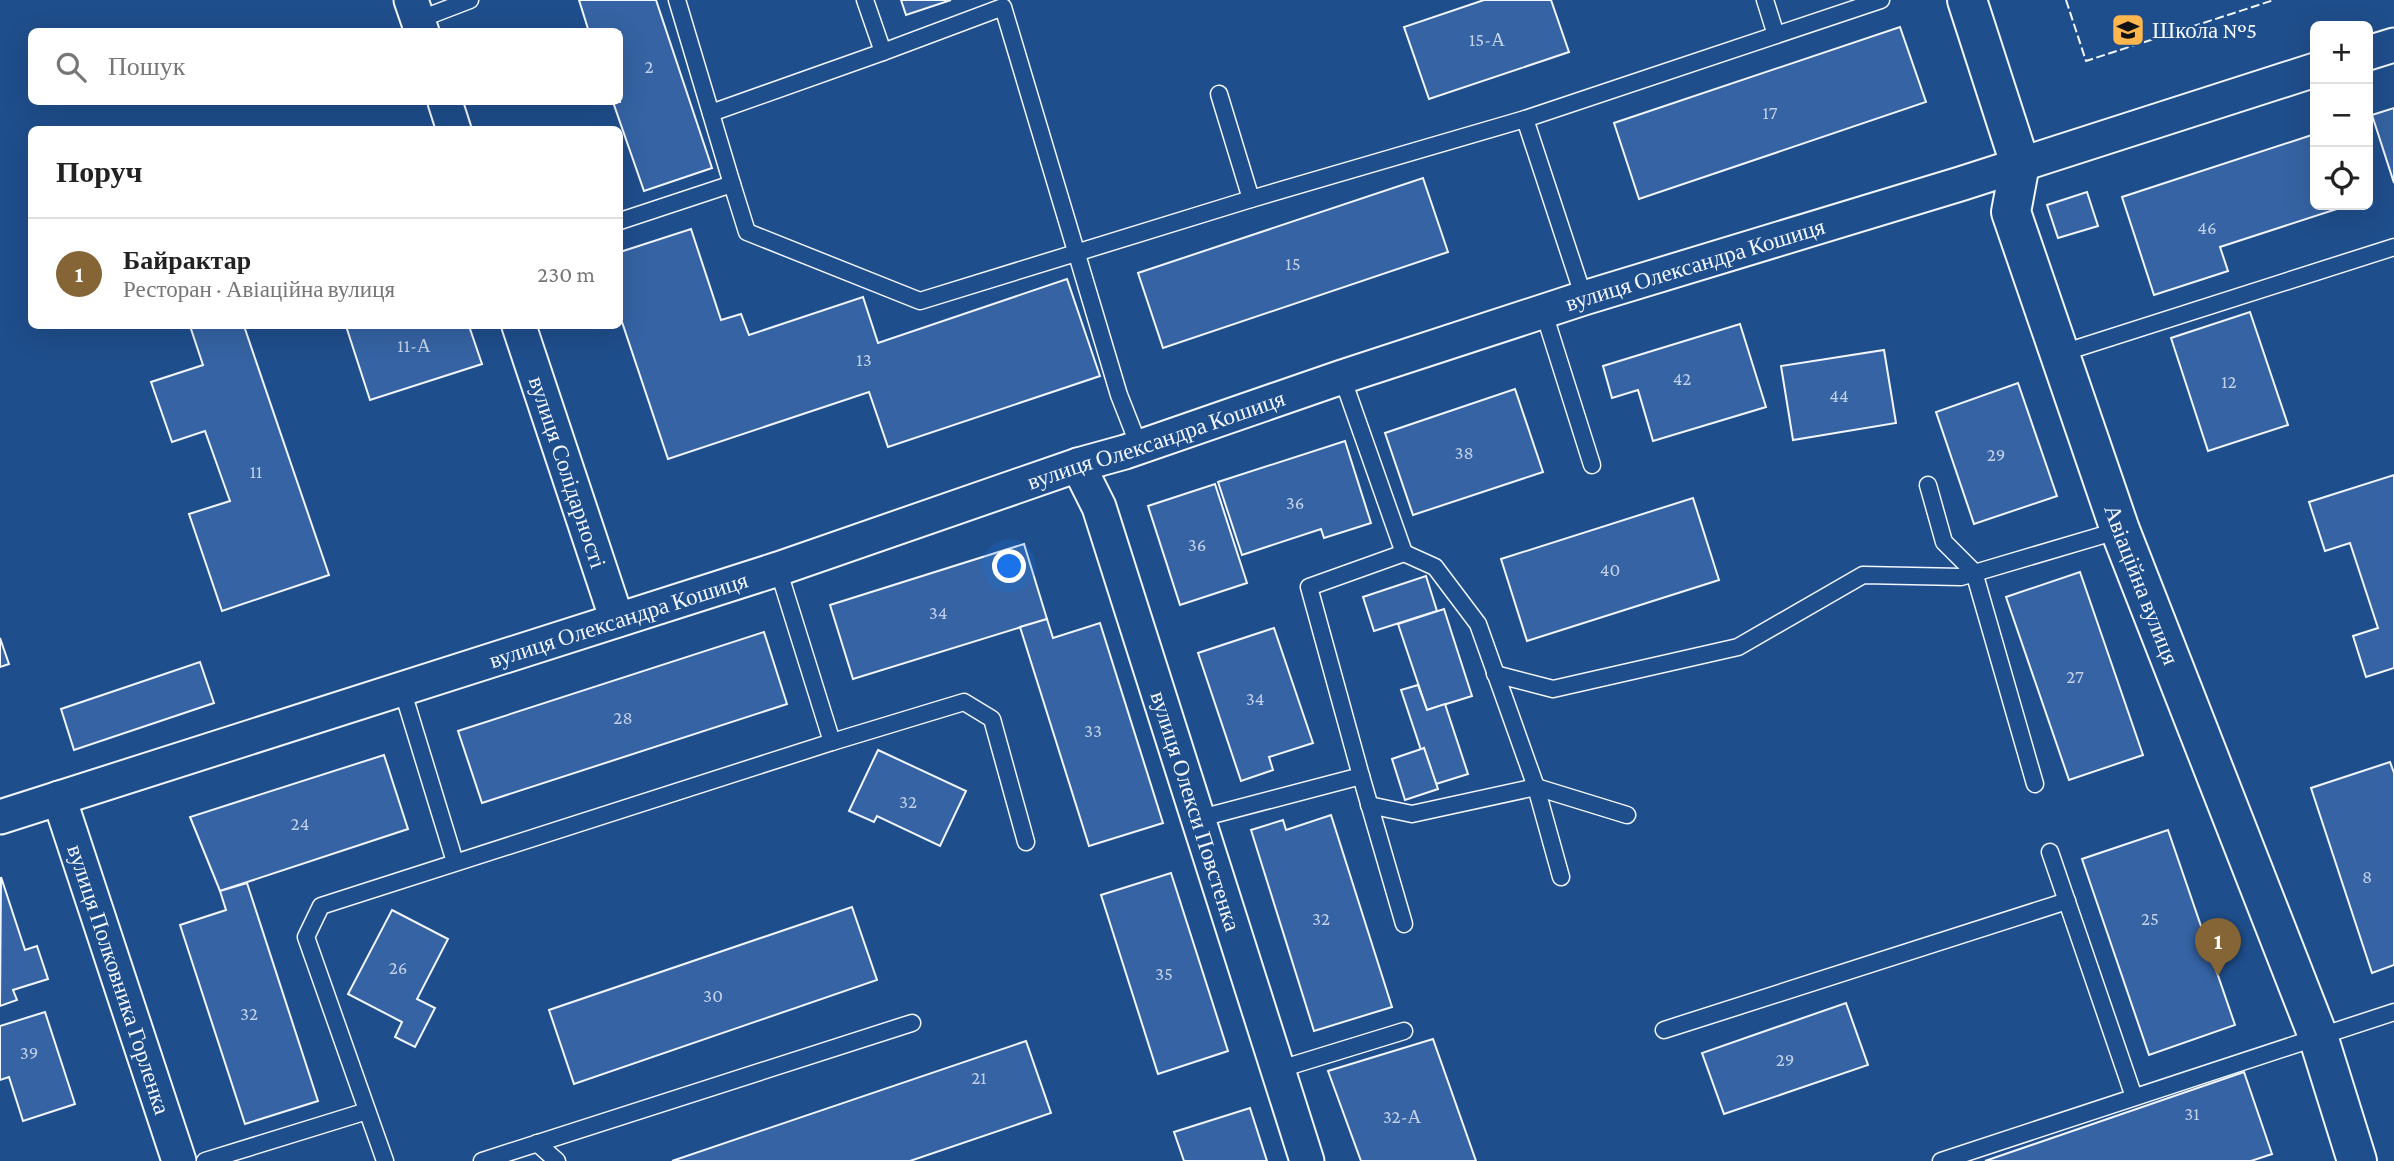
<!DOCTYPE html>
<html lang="uk">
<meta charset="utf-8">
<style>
body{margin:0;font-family:"Crimson Pro",serif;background:#f2f2f2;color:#222}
.controls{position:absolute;right:21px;top:21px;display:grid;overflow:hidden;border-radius:10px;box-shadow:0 7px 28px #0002}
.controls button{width:63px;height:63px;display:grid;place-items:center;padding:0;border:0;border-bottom:2px solid #e0e0e0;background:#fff;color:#222;font:35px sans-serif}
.you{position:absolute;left:1010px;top:567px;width:24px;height:24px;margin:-18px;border:5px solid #fff;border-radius:50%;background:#1a73e8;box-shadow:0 0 0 10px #1a73e833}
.badge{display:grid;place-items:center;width:46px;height:46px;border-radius:50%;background:#856535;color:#fff;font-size:23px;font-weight:700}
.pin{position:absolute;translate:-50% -58px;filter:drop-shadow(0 2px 4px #0008)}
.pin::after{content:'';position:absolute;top:37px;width:24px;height:21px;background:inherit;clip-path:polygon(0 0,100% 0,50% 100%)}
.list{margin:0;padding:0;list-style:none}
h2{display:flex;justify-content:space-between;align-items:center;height:91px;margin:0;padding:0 28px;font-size:30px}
h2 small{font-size:23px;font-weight:400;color:#767676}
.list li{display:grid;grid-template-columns:46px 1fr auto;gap:21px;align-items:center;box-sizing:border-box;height:112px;padding:0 28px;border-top:2px solid #e0e0e0}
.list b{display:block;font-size:26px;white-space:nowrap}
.list p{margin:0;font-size:23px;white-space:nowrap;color:#767676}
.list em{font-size:23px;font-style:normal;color:#767676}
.icon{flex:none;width:38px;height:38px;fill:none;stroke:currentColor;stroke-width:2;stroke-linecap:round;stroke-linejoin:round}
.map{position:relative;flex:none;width:2394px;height:1161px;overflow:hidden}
.search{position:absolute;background:#fff;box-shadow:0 7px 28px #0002;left:28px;top:28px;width:595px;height:77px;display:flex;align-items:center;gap:18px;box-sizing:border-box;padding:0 24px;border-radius:10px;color:#767676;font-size:26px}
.panel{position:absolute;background:#fff;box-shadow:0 7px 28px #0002;left:28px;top:126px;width:595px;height:203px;border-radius:10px}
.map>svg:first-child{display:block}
.building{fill:#3563a3;stroke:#f2f6ff;stroke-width:2}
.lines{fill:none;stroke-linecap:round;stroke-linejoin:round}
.service-casing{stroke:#f2f6ff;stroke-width:19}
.minor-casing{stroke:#f2f6ff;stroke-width:37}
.tertiary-casing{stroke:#f2f6ff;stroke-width:42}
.service{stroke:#1f4e8c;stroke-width:16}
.minor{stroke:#1f4e8c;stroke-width:33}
.tertiary{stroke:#1f4e8c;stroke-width:38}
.fence{stroke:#f2f6ff;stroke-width:2;stroke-dasharray:9 3.5;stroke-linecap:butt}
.labels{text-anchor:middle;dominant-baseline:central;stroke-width:5;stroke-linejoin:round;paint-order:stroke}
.number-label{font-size:19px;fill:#c3d1e8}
.poi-label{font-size:23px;fill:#f2f6ff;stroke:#1f4e8c;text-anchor:start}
.street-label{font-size:23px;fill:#f2f6ff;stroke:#1f4e8c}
</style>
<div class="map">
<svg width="2394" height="1161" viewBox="0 0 2394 1161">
<rect width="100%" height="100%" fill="#1f4e8c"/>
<g class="building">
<path d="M579 0H656L712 168 644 191 613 102H620V32H589Z"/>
<path d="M901 0H951L906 15Z"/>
<path d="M1484 0H1551L1569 52 1429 99 1404 27Z"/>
<path d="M1900 27 1926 102 1639 199 1614 123Z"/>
<path d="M2394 108V183L2372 115Z"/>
<path d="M2315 134V205H2343V207L2220 247 2228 271 2154 295 2122 197Z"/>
<path d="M1423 178 1448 252 1163 348 1138 273Z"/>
<path d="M2087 192 2098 226 2058 238 2047 205Z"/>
<path d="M691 229 721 320 741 314 749 335 863 297 878 343 1067 279 1100 376 888 447 869 392 668 459 620 316V252Z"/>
<path d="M2250 312 2288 425 2208 451 2171 338Z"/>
<path d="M1740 324 1766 407 1653 441 1638 390 1612 398 1603 366Z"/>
<path d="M190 326H244L329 575 222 611 189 514 230 501 205 431 172 442 151 382 203 365Z"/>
<path d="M346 326H469L482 364 370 400Z"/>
<path d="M1884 350 1896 423 1793 440 1781 366Z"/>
<path d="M2018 383 2057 496 1974 524 1936 412Z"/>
<path d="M1515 389 1543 472 1413 515 1385 433Z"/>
<path d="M1345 441 1371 523 1324 538 1321 529 1242 555 1218 482Z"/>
<path d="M2394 475V668L2366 677 2353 636 2378 628 2350 543 2325 551 2309 502Z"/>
<path d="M1215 484 1247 583 1180 605 1148 506Z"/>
<path d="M1693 498 1719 580 1527 641 1501 559Z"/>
<path d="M1024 544 1047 619 853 679 830 605Z"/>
<path d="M2080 572 2143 755 2069 780 2006 597Z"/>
<path d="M1426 576 1437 611 1374 631 1363 597Z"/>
<path d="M1444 609 1472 696 1427 710 1398 624Z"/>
<path d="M1047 619 1053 638 1100 623 1163 823 1089 846 1020 627Z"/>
<path d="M1274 628 1313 743 1269 757 1273 770 1241 781 1198 653Z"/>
<path d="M764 632 787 704 482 803 458 731Z"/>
<path d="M0 638 9 664 0 667Z"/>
<path d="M200 662 214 703 74 750 61 709Z"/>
<path d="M1418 685 1427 710 1445 704 1468 774 1436 784 1424 748 1421 750 1401 690Z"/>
<path d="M1424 748 1438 789 1405 800 1392 759Z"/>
<path d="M878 750 966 791 940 846 877 816 874 822 849 811Z"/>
<path d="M384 755 408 829 220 891 190 817Z"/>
<path d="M2390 762 2394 773V965L2372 973 2311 788Z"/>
<path d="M1331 815 1392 1007 1314 1031 1251 830 1283 820 1286 830Z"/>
<path d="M2168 830 2235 1025 2149 1055 2082 859Z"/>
<path d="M1171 873 1228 1051 1158 1074 1101 895Z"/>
<path d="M1 877 25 950 37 946 48 979 13 990 17 1000 0 1006Z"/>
<path d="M247 883 318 1101 245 1124 180 925 226 910 220 891Z"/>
<path d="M852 907 877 980 574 1084 549 1010Z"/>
<path d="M392 910 448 939 417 999 435 1008 415 1047 395 1037 402 1022 348 994Z"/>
<path d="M1846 1003 1868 1065 1724 1114 1702 1053Z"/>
<path d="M45 1012 75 1104 23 1121 9 1077 0 1080V1026Z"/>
<path d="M1433 1039 1476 1161H1361L1328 1071Z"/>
<path d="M1026 1041 1051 1113 910 1161H672Z"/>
<path d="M2244 1072 2272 1154 2251 1161H1985Z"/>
<path d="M1250 1108 1267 1161H1184L1174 1132Z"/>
</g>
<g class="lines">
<defs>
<g id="service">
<path d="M677 0 732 184"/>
<path d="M865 0 883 52"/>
<path d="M1765 0 1776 35"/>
<path d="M418 20 470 0"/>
<path d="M1219 94 1251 199"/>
<path d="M711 113 883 52 1003 7 1119 395 1139 446"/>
<path d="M1525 119 1584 298"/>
<path d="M620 221 732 184 747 232 920 301 1251 199 1525 119 1881 0"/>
<path d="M1544 313 1592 465"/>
<path d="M2059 354 2394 247"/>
<path d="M1928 485 1944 542 1974 572 2035 784"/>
<path d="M1404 553 1435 567 1478 624 1536 787 1561 877"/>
<path d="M1495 674 1553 689 1738 647 1863 575 1961 577 2120 530"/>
<path d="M402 689 455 862"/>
<path d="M832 742 964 702 992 719 1026 842"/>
<path d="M1361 776 1404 924"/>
<path d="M1369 805 1412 814 1536 787 1627 815"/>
<path d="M1197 819 1361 776 1309 587 1404 553 1342 377"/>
<path d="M2050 852 2134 1097"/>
<path d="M1664 1030 2067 901"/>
<path d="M1277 1070 1404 1031"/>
<path d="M537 1143 557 1161"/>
<path d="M205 1161 367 1111"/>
<path d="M385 1161 306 937 321 906 832 742 778 569"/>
<path d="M482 1161 912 1023"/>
<path d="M1941 1161 2394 1012"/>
</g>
<g id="minor">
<path d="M411 0 422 32"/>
<path d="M2368 53 2394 45"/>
<path d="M445 102 454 130"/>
<path id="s1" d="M519 326 617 620"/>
<path id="s2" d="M1078 465 1099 507 1307 1161"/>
<path id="s3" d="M59 798 179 1161"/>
<path id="s4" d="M0 817 778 569 1078 465 1125 452 1342 377 1584 298 1960 184 2315 70"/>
</g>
<g id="tertiary">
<path id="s5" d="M1967 0 2020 164 2011 212 2120 530 2318 1036 2357 1161"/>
</g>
</defs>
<use href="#service" class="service-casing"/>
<use href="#minor" class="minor-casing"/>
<use href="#tertiary" class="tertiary-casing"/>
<use href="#service" class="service"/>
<use href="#minor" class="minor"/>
<use href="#tertiary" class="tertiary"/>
<path class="fence" d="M2066 0 2086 61 2274 0"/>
</g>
<defs>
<symbol id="school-square" viewBox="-11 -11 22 22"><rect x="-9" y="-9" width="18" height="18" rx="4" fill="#ffb74d" stroke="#1f4e8c"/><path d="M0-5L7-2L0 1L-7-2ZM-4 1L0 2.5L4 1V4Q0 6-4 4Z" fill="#111"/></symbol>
</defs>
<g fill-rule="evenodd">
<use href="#school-square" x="2109" y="11" width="38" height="38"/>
</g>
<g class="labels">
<g class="number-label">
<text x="1487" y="39">15-А</text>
<text x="649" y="66">2</text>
<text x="1770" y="112">17</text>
<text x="2207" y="227">46</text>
<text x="1293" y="263">15</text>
<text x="414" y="345">11-А</text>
<text x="864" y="359">13</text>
<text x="1682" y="378">42</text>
<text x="2229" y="381">12</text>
<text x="1839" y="395">44</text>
<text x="1464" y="452">38</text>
<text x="1996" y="454">29</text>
<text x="256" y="471">11</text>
<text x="1295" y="502">36</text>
<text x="1197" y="544">36</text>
<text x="1610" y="569">40</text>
<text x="938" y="612">34</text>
<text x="2075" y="676">27</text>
<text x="1255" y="698">34</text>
<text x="623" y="717">28</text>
<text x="1093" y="730">33</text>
<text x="908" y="801">32</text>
<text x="300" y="823">24</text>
<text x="2367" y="876">8</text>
<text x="1321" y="918">32</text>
<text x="2150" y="918">25</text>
<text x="398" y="967">26</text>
<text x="1164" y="973">35</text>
<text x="713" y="995">30</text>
<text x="249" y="1013">32</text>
<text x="29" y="1052">39</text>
<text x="1785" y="1059">29</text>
<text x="979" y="1077">21</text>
<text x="2192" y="1113">31</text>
<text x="1402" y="1116">32-А</text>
</g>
<g class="poi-label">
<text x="2152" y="30">Школа №5</text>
</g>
<g class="street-label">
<text stroke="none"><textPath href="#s4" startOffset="1783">вулиця Олександра Кошиця</textPath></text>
<text stroke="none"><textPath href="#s4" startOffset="1216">вулиця Олександра Кошиця</textPath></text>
<text stroke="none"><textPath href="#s1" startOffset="154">вулиця Солідарності</textPath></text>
<text stroke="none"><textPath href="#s5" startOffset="616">Авіаційна вулиця</textPath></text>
<text stroke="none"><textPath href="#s4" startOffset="649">вулиця Олександра Кошиця</textPath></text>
<text stroke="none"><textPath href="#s2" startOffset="366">вулиця Олекси Повстенка</textPath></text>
<text stroke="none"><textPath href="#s3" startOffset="191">вулиця Полковника Горленка</textPath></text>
</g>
</g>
</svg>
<div class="controls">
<button>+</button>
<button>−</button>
<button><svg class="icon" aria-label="locate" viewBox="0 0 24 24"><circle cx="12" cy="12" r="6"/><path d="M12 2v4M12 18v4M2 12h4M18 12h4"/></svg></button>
</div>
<div class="you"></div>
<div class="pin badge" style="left:2218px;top:976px">1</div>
<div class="search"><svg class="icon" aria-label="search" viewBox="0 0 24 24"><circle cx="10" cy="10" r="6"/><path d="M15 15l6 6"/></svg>Пошук</div>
<section class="panel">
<h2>Поруч<small></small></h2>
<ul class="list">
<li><span class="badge">1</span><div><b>Байрактар</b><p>Ресторан · Авіаційна вулиця</p></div><em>230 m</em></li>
</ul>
</section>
</div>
